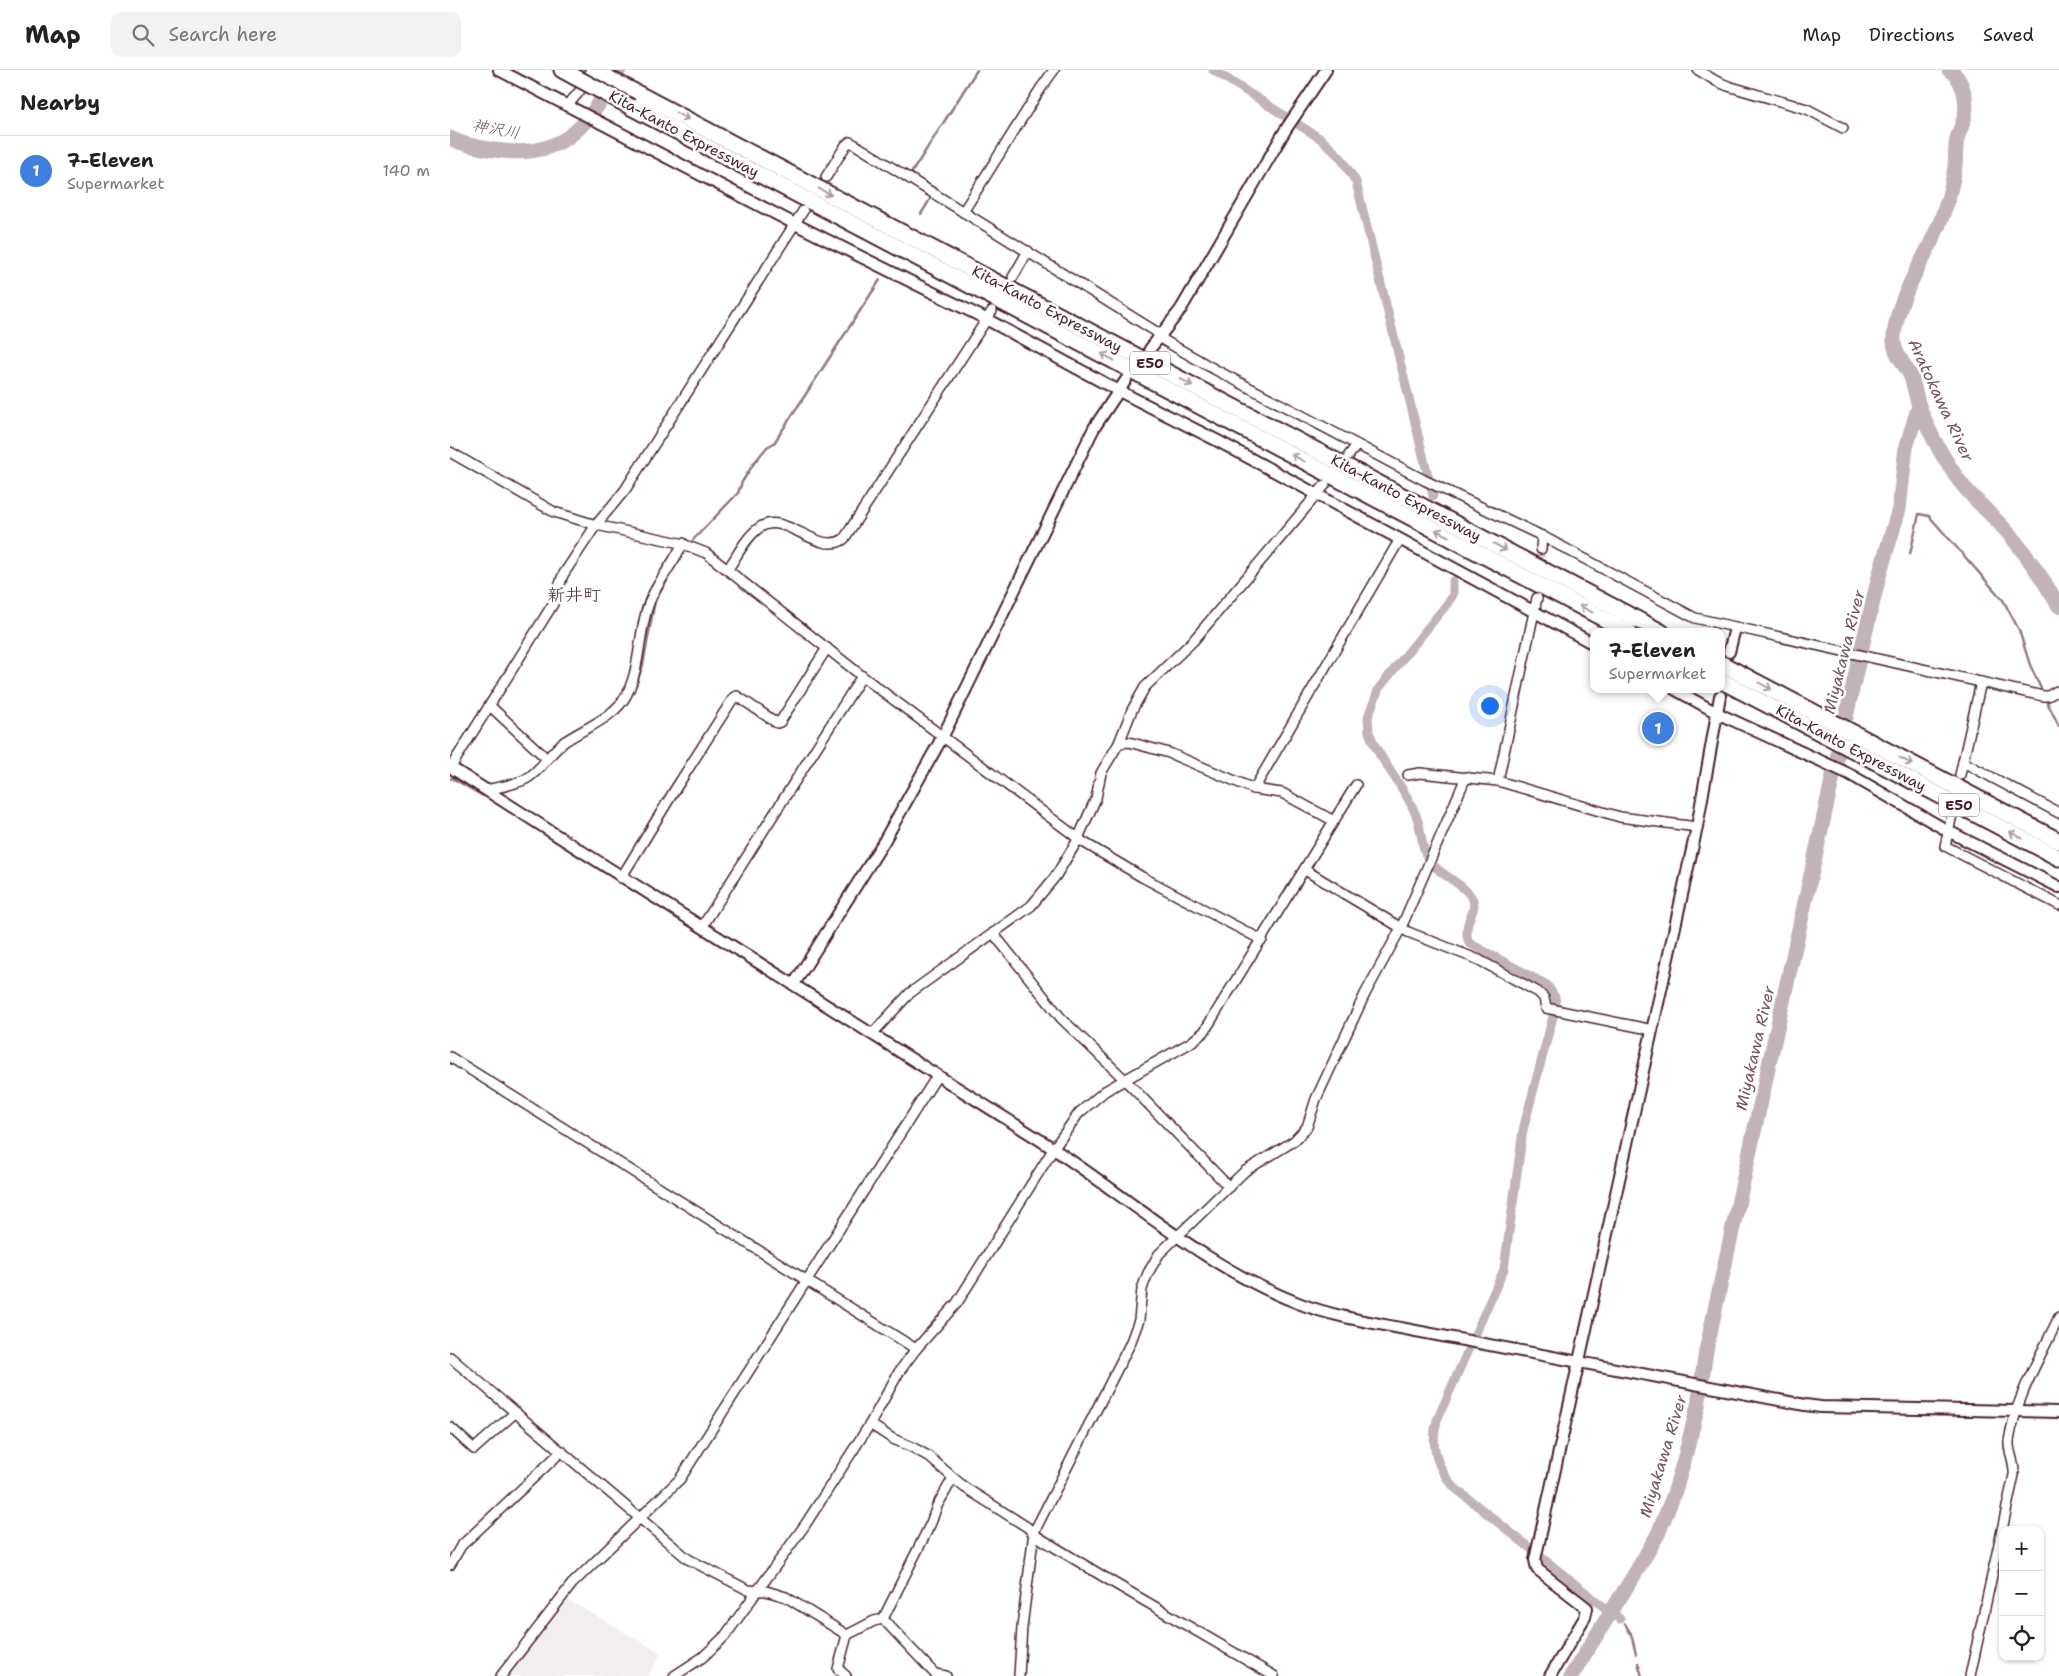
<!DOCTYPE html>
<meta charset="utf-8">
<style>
body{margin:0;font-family:"Shantell Sans","Klee One",sans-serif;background:#f2f2f2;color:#222}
.controls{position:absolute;right:15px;bottom:15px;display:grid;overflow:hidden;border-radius:10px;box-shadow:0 1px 4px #0004}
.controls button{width:45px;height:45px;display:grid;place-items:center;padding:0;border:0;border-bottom:1px solid #e0e0e0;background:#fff;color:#222;font:25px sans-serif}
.you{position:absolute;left:1039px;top:635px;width:18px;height:18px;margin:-12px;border:4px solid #fff;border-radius:50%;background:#1a73e8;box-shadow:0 0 0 8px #1a73e833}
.badge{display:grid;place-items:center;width:32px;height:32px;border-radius:50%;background:#111827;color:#fff;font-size:16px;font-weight:700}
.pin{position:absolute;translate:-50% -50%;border:2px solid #fff;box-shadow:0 1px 5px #0006}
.popup{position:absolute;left:1140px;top:558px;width:135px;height:65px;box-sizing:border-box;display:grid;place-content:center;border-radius:10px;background:#fff;filter:drop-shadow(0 1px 4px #0005);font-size:16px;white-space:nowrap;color:#767676}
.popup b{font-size:19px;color:#222}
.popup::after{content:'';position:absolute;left:50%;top:100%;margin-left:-10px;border:10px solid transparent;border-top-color:#fff}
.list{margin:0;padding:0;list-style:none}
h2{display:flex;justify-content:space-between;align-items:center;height:65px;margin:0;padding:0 20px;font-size:21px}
h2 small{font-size:16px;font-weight:400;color:#767676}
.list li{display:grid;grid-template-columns:32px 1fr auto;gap:15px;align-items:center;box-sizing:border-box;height:70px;padding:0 20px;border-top:1px solid #e0e0e0}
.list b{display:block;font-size:19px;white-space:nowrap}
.list p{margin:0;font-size:16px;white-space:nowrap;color:#767676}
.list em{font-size:16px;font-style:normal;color:#767676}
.icon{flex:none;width:28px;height:28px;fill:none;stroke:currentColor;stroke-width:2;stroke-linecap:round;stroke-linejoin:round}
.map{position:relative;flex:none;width:1609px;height:1606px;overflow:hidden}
header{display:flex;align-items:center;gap:30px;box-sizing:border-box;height:70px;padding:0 25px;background:#fff;border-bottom:1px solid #e0e0e0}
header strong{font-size:24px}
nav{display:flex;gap:28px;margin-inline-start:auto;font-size:18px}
.search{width:350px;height:45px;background:#f2f2f2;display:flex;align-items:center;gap:12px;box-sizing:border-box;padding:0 18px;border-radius:10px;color:#767676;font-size:19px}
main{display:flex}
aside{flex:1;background:#fff}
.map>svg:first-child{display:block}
.built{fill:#f2eeef}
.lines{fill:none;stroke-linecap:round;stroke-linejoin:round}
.stream{stroke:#91787e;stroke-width:2.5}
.canal{stroke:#c1b3b6;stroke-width:9}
.river{stroke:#c1b3b6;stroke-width:15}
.minor-tunnel{stroke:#dbd2d5;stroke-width:9;stroke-dasharray:9 4.5;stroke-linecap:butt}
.minor-casing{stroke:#4a1f2b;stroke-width:12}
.tertiary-casing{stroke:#4a1f2b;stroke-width:14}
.motorway-casing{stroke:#4a1f2b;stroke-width:19}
.minor{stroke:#fff;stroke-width:9}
.tertiary{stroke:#fff;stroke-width:10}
.motorway{stroke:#fff;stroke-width:15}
.motorway-bridge-casing{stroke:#4a1f2b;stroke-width:19;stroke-linecap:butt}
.motorway-bridge{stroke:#fff;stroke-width:15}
.oneway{stroke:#ae9aa0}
.labels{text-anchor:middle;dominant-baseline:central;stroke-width:5;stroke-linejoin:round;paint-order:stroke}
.shield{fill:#fff;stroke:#80626b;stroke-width:1}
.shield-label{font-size:14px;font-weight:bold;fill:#4a1f2b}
.street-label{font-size:15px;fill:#4a1f2b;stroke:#fff}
.water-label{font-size:16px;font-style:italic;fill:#74535c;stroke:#fff}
.quarter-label{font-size:18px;fill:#4a1f2b;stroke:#fff}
</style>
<header>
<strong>Map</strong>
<div class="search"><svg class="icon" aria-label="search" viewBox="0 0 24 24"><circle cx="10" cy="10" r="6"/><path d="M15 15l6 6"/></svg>Search here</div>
<nav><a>Map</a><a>Directions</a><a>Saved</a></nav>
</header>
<main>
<aside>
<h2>Nearby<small></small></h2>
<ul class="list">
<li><span class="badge" style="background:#3f7fe0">1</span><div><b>7-Eleven</b><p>Supermarket</p></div><em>140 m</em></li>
</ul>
</aside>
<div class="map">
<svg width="1609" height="1606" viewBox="0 0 1609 1606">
<rect width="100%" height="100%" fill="#fff"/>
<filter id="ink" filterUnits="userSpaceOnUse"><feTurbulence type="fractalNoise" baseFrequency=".02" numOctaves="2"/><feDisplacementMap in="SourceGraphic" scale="10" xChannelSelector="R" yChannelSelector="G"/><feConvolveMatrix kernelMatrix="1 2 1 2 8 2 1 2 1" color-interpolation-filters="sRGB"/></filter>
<g filter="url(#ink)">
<path class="built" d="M118 1530 211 1583 199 1606H56Z"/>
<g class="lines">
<g class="stream">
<path d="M485 121 486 119 463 105 462 102 527 0"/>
<path d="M471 144 482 126"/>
<path d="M1449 439 1453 441"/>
<path d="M243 470 288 423 292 412 304 393 317 377 324 373 430 210"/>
<path d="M1460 484 1469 444 1479 446 1553 530 1569 560 1580 595 1593 623"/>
<path d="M186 614 193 595 205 530 217 511"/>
<path d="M1595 628 1609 656"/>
<path d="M0 709 2 708 33 726"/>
<path d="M1175 1554 1181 1564 1186 1584"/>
<path d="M1188 1593 1192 1606"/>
</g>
<g class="canal">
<path d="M763 0 871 69 891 88 906 112 983 426"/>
<path d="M1003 511V525L997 534 929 618 918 647 919 662C930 693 956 717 967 748 972 761 971 778 978 789 989 806 1014 812 1023 830 1028 841 1011 853 1019 873L1097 915 1105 927 1106 935 1073 1060 1054 1199 987 1350C980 1376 986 1398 1005 1418L1145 1530"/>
<path d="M1150 1534 1170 1549"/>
</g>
<g class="river">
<path d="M1499 0C1512 7 1518 30 1515 44 1514 52 1509 61 1507 69 1505 78 1506 87 1505 96 1503 113 1498 130 1492 147 1478 187 1448 222 1444 266 1442 283 1455 293 1461 307 1464 316 1466 326 1469 336 1477 357 1489 381 1502 400 1515 422 1535 438 1552 456 1575 481 1592 508 1609 536"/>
<path d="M0 68C16 76 35 79 52 81 118 88 140 51 169 0"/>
<path d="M1121 1606 1186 1502 1208 1464 1224 1424 1233 1394 1248 1336 1256 1281 1283 1157 1406 602 1429 506 1449 439 1456 377 1469 336"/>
</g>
<path class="minor-tunnel" d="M1087 528 1091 479"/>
<defs>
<g id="minor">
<path d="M1248 0 1266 11 1278 16 1357 39 1393 58"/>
<path d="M117 36 129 22 137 8"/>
<path d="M376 107 396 75 400 72 404 74 705 261 715 271 764 299 974 410 1092 466 1245 548 1593 626H1598L1607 621"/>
<path d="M513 142 591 18 604 0"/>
<path d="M563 207 578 181"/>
<path d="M0 382 104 442 146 455 230 473 256 483 412 606 633 772 692 807 812 870"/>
<path d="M899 385 907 375"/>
<path d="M1091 479 1092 466"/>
<path d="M278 499C287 486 296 467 309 458 335 439 368 487 394 469L542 241"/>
<path d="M39 635 96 688"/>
<path d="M669 673 679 672 719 683 804 719 832 723 884 751"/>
<path d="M1513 692 1609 743"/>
<path d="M1 697 103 534 113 505 146 455 175 420 353 141"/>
<path d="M958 705 970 703 1048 711 1170 747 1247 757"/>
<path d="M1510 705 1531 612"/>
<path d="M1048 711 1087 528"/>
<path d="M804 719 950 469"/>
<path d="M36 720C49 717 64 715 76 709 91 701 100 682 114 672 134 658 165 648 177 624 191 596 188 562 199 533 206 514 224 493 233 473"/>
<path d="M1502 745 1495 776 1609 835"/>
<path d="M855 800 958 862 1029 890 1088 922 1094 928 1096 938 1203 960"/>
<path d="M171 808 226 718 284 627 287 626 327 653 330 652 377 578"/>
<path d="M252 857 412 606"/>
<path d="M543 863 611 948 674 1009 779 1117"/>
<path d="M422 964 460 923 581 836 605 807 626 773 646 728 651 703 669 673 682 640 695 617 743 571 875 415"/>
<path d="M0 987 466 1279"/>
<path d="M0 1287 238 1489 298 1520 316 1521 336 1527 397 1565 424 1551 433 1549"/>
<path d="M420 1354 443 1369 460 1376 478 1386 514 1417 577 1457 588 1467 664 1513 824 1606"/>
<path d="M0 1357 24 1379 66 1342"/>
<path d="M0 1495 11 1476 112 1381"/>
<path d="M433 1549 481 1453 487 1436 503 1408"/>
<path d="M433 1549 485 1604 496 1606"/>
<path d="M51 1606 122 1514 230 1409 487 1006"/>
<path d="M224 1606 253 1587 275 1566 355 1455 420 1354 449 1302 466 1279 507 1233 604 1078 629 1043 655 1021 740 973 754 962 906 715"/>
<path d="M396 1606 388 1599 397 1565"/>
<path d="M569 1606 572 1557 584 1462 680 1274 689 1250 692 1219 698 1203 709 1184 795 1101 844 1071 857 1057 866 1029 915 924 951 858 1016 707"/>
<path d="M1520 1606 1564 1405C1565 1391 1558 1382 1559 1371 1566 1326 1590 1288 1609 1247"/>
</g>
<g id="tertiary">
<path d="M49 0 345 154 536 249 669 321 766 370 1144 574"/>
<path d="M700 279 731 239 836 59 876 0"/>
<path d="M1279 582 1285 558"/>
<path d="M1224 619 1267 643 1399 704 1498 761 1609 817"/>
<path d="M0 697C193 821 387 943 582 1065 671 1120 749 1195 848 1233 879 1245 913 1251 945 1257L1355 1335 1371 1337 1609 1342"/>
<path d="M344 914 433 773 493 666 644 358 676 310"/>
<path d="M1100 1606 1135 1547 1137 1538 1087 1499 1085 1490 1247 757 1270 626"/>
</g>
<g id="motorway">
<path d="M112 0 125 7"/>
<path d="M143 0 1211 562"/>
<path d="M181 37 1179 562"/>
<path d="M1272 594 1609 771"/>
<path d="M1272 611 1609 788"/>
</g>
</defs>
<use href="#minor" class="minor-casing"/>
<use href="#tertiary" class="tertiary-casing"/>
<use href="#motorway" class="motorway-casing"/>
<use href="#minor" class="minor"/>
<use href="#tertiary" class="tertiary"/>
<use href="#motorway" class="motorway"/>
<defs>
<path id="motorway-bridge" d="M125 7 181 37"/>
</defs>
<use href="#motorway-bridge" class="motorway-bridge-casing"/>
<use href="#motorway-bridge" class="motorway-bridge"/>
</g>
<defs><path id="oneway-shaft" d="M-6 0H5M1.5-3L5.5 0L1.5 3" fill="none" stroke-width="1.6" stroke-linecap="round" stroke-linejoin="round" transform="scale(1.25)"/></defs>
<g class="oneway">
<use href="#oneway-shaft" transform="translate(232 46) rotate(28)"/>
<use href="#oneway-shaft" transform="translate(375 122) rotate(28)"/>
<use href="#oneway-shaft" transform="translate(658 287) rotate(-152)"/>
<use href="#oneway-shaft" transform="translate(736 312) rotate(28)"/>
<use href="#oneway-shaft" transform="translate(848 388) rotate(-152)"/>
<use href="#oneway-shaft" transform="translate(992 463) rotate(-152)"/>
<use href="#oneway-shaft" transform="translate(1050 477) rotate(28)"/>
<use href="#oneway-shaft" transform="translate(1136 539) rotate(-152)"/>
<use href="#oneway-shaft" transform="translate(1315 616) rotate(28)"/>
<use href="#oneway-shaft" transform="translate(1456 691) rotate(28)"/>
<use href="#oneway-shaft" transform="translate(1566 765) rotate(-152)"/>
</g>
</g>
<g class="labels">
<g class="shield">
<rect x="680" y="281.5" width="40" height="23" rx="4"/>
<rect x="1489" y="723.5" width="40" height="23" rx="4"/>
</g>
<g class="shield-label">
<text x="700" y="293">E50</text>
<text x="1509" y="735">E50</text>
</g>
<g class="street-label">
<text transform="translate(234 64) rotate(28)">Kita-Kanto Expressway</text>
<text transform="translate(597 239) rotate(28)">Kita-Kanto Expressway</text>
<text transform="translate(956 428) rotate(28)">Kita-Kanto Expressway</text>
<text transform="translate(1401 678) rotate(28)">Kita-Kanto Expressway</text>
</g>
<g class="water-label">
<text transform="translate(46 59) rotate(10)">神沢川</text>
<text transform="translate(1491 330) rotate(65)">Aratokawa River</text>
<text transform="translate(1394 582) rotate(-76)">Miyakawa River</text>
<text transform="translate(1305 978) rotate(-77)">Miyakawa River</text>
<text transform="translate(1213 1386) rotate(-73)">Miyakawa River</text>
</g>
<g class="quarter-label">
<text x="124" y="525">新井町</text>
</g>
</g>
</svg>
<div class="controls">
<button>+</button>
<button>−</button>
<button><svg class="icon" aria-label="locate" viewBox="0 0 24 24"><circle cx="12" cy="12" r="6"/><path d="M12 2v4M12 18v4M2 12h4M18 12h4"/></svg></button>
</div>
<div class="you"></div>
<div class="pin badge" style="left:1208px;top:658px;background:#3f7fe0">1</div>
<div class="popup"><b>7-Eleven</b>Supermarket</div>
</div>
</main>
